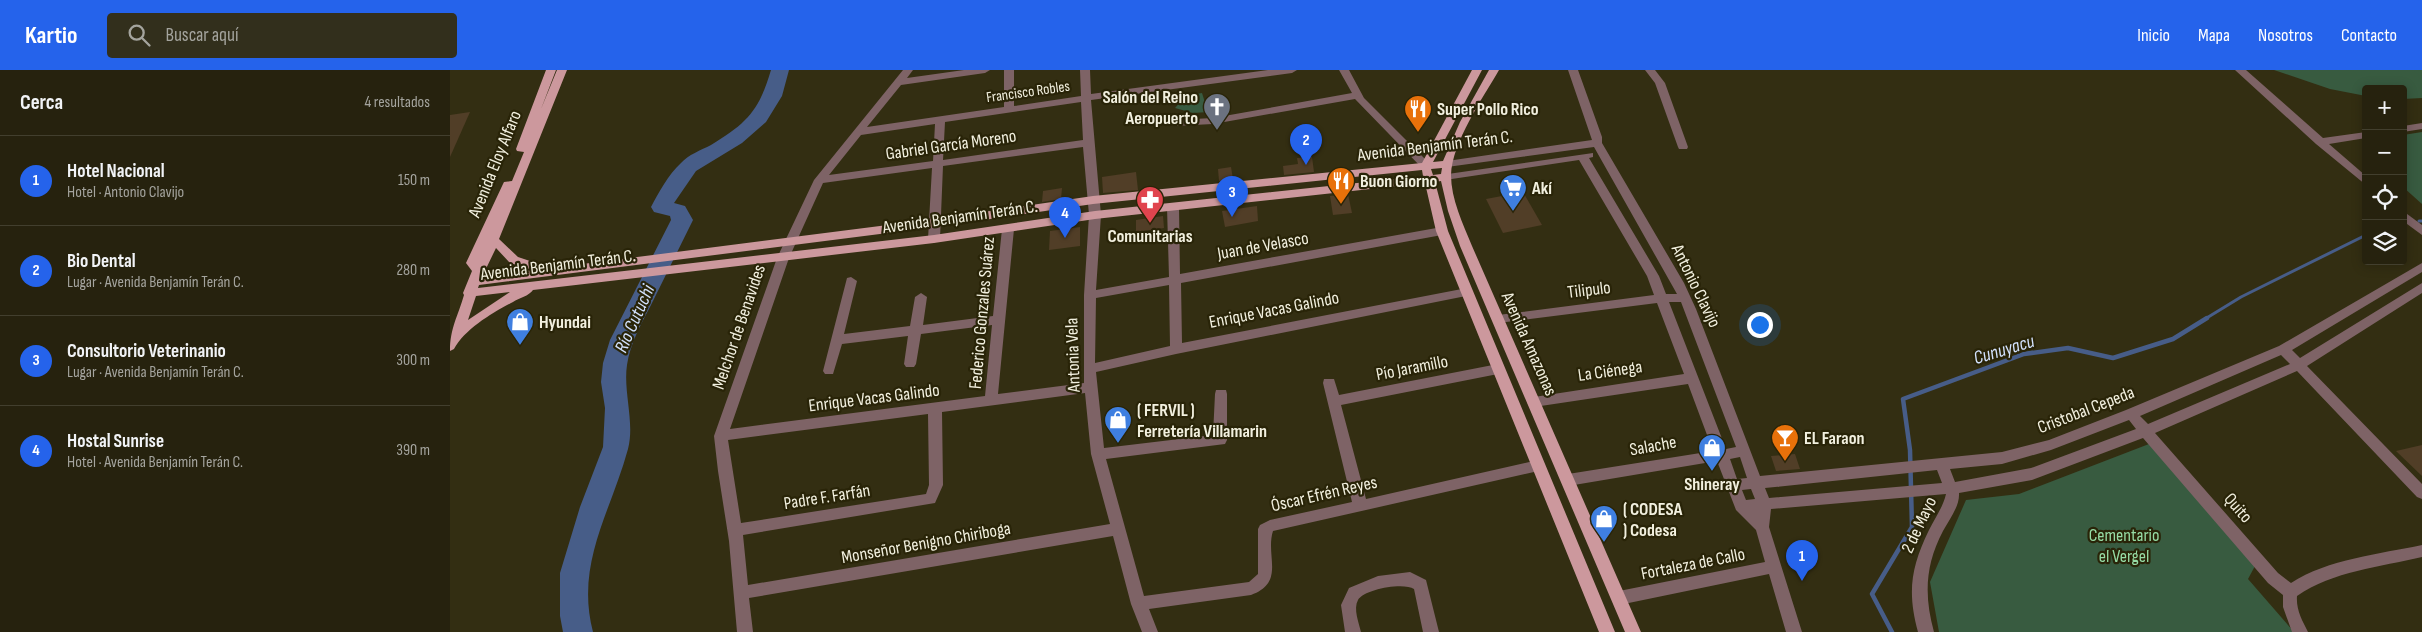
<!DOCTYPE html>
<html lang="es">
<meta charset="utf-8">
<style>
body{margin:0;font-family:"Sofia Sans Condensed",sans-serif;background:#322f1c;color:#f1f3f6}
.controls{position:absolute;right:15px;top:15px;display:grid;overflow:hidden;border-radius:5px;box-shadow:0 2px 12px #0003}
.controls button{width:45px;height:45px;display:grid;place-items:center;padding:0;border:0;border-bottom:1px solid #423f2e;background:#26220e;color:#f1f3f6;font:25px sans-serif}
.you{position:absolute;left:1309px;top:254px;width:18px;height:18px;margin:-12px;border:4px solid #fff;border-radius:50%;background:#1a73e8;box-shadow:0 0 0 8px #1a73e833}
.badge{display:grid;place-items:center;width:32px;height:32px;border-radius:50%;background:#2563eb;color:#fff;font-size:16px;font-weight:700}
.pin{position:absolute;translate:-50% -41px;filter:drop-shadow(0 1px 2px #0008)}
.pin::after{content:'';position:absolute;top:26px;width:18px;height:15px;background:inherit;clip-path:polygon(0 0,100% 0,50% 100%)}
.list{margin:0;padding:0;list-style:none}
h2{display:flex;justify-content:space-between;align-items:center;height:65px;margin:0;padding:0 20px;font-size:21px}
h2 small{font-size:16px;font-weight:400;color:#a4a49e}
.list li{display:grid;grid-template-columns:32px 1fr auto;gap:15px;align-items:center;box-sizing:border-box;height:90px;padding:0 20px;border-top:1px solid #423f2e}
.list b{display:block;font-size:19px;white-space:nowrap}
.list p{margin:0;font-size:16px;white-space:nowrap;color:#a4a49e}
.list em{font-size:16px;font-style:normal;color:#a4a49e}
.icon{flex:none;width:28px;height:28px;fill:none;stroke:currentColor;stroke-width:2;stroke-linecap:round;stroke-linejoin:round}
.map{position:relative;flex:none;width:1972px;height:562px;overflow:hidden}
header{display:flex;align-items:center;gap:30px;box-sizing:border-box;height:70px;padding:0 25px;background:#2563eb;color:#fff}
header strong{font-size:24px}
nav{display:flex;gap:28px;margin-inline-start:auto;font-size:18px}
.search{width:350px;height:45px;background:#322f1c;display:flex;align-items:center;gap:12px;box-sizing:border-box;padding:0 18px;border-radius:5px;color:#a4a49e;font-size:19px}
main{display:flex}
aside{flex:1;background:#26220e}
.map>svg:first-child{display:block}
.green{fill:#385b40}
.lines{fill:none;stroke-linecap:round;stroke-linejoin:round}
.stream-far1{stroke:#475d88;stroke-width:3}
.stream{stroke:#475d88;stroke-width:4.5}
.river{fill:#475d88;fill-rule:evenodd}
.building{fill:#513e27}
.minor{fill:#7e6366;fill-rule:evenodd}
.major{fill:#cc989d;fill-rule:evenodd}
.labels{text-anchor:middle;dominant-baseline:central;stroke-width:4.5;stroke-linejoin:round;paint-order:stroke}
.far-street-label{font-size:15px;fill:#f2f0df;stroke:#292408}
.poi-label{font-size:18px;font-weight:bold;fill:#f2f0df;stroke:#292408;text-anchor:start}
.street-label{font-size:18px;fill:#f2f0df;stroke:#292408}
.park-label{font-size:18px;fill:#96dca5;stroke:#292408}
.water-label{font-size:19px;font-style:italic;fill:#d3e2fe;stroke:#292408}
</style>
<header>
<strong>Kartio</strong>
<div class="search"><svg class="icon" aria-label="search" viewBox="0 0 24 24"><circle cx="10" cy="10" r="6"/><path d="M15 15l6 6"/></svg>Buscar aquí</div>
<nav><a>Inicio</a><a>Mapa</a><a>Nosotros</a><a>Contacto</a></nav>
</header>
<main>
<aside>
<h2>Cerca<small>4 resultados</small></h2>
<ul class="list">
<li><span class="badge">1</span><div><b>Hotel Nacional</b><p>Hotel · Antonio Clavijo</p></div><em>150 m</em></li>
<li><span class="badge">2</span><div><b>Bio Dental</b><p>Lugar · Avenida Benjamín Terán C.</p></div><em>280 m</em></li>
<li><span class="badge">3</span><div><b>Consultorio Veterinanio</b><p>Lugar · Avenida Benjamín Terán C.</p></div><em>300 m</em></li>
<li><span class="badge">4</span><div><b>Hostal Sunrise</b><p>Hotel · Avenida Benjamín Terán C.</p></div><em>390 m</em></li>
</ul>
</aside>
<div class="map">
<svg width="1972" height="562" viewBox="0 0 1972 562">
<rect width="100%" height="100%" fill="#332e12"/>
<g class="green">
<path d="M1824 0H1972V28L1953 29V19H1916V26L1880 19Z"/>
<path d="M752 23 758 42 743 43 725 38 736 26Z"/>
<path d="M1972 62V134L1953 117V65Z"/>
<path d="M1699 374 1805 496 1798 509 1844 562H1489L1480 512 1516 430 1569 424Z"/>
</g>
<g class="lines">
<g class="stream-far1">
<path d="M1969 151H1972"/>
<path d="M1755 249 1791 227 1916 165"/>
</g>
<path class="stream" d="M1442 562 1422 524 1462 457 1460 380 1453 329 1574 284 1618 278 1663 288 1723 269 1757 248"/>
<path class="river" d="M321 0H339L332 26 316 52 292 73 246 101 224 133 235 136 243 150C229 178 215 207 201 235 191 254 180 274 177 295 173 322 185 352 178 379 161 442 125 493 143 562H113L110 546V503L130 437 153 377 155 338 151 312 153 293 160 270 221 150 220 146 204 142 201 137C209 122 218 105 231 93 238 85 251 80 261 75 297 53 309 41 321 0Z"/>
</g>
<g class="building">
<path d="M20 42 0 87V45Z"/>
<path d="M862 87 864 102 834 105 833 96 848 94 847 88Z"/>
<path d="M781 97 783 109 769 111 768 99Z"/>
<path d="M686 102 688 120 653 123 652 107Z"/>
<path d="M612 118 611 129 592 132 593 121Z"/>
<path d="M1073 122 1092 155 1053 163 1036 129Z"/>
<path d="M898 124 902 143 883 145 880 126Z"/>
<path d="M807 136 808 151 775 157 772 141Z"/>
<path d="M713 146 714 158 686 162V150Z"/>
<path d="M630 157V176L599 180 600 161Z"/>
<path d="M1972 375V406L1946 381Z"/>
<path d="M1345 384 1350 399 1326 401 1321 386Z"/>
</g>
<g class="lines">
<g class="minor">
<path d="M453 0H463L457 8 514 0H540L535 3 451 15 417 57 554 37V0H564V36L631 26 630 0H640L641 24 818 0H847L842 3 641 30 651 145 646 220 719 207 717 137 723 133 729 137 730 204 992 157 998 161 992 165 731 213 732 273 1017 218 1021 219 1023 222 1021 225 726 284 646 302 654 378 763 365 765 324 766 320H776L777 324V370L775 374 656 389 694 526 799 512 808 504V459L810 455 820 450 902 432 873 313 874 309H884L889 325 1048 294 1052 296 1054 299 1052 302 1048 304 891 335 916 429 1088 390 1093 392 1095 396 1093 400 823 461C815 486 836 512 801 525L699 539 708 562H692L681 534 663 466 299 528 303 562H287L279 471 268 401 264 366 327 188 364 110ZM631 32 633 70 493 90 495 52ZM485 54 483 91 379 105 411 65ZM633 77 639 145 634 225V313L548 324 564 159 558 155 552 159 543 246 473 255 477 227 471 223 465 227 460 256 394 264 407 211 401 207 397 208 373 301 375 304H383L392 274 458 266 454 294 456 297H464L466 294 471 264 542 255 535 326 280 359 339 188 373 113 482 98 478 169 484 173 490 169 493 96ZM719 215 720 276 645 293 646 228ZM635 323 641 384 660 454 298 515 293 465 485 433 493 415 492 342ZM478 344 479 415 476 424 291 453 278 370Z"/>
<path d="M889 0H899L914 28 980 94V98H972L905 29 763 54 724 56 719 53 724 50 763 48 902 23Z"/>
<path d="M1118 0H1128L1152 67V73L1234 213 1246 239 1310 406 1552 382 1599 370 1676 340 1829 276 1972 193V202L1842 280 1850 288 1972 213V223L1857 296 1972 414V429L1967 427 1847 301 1705 363 1828 503 1841 513C1878 489 1930 484 1972 475V487C1930 497 1883 501 1847 526 1846 540 1852 550 1858 562H1842L1833 537V525L1818 513 1693 368 1582 410 1509 423C1510 436 1499 450 1493 461 1475 495 1474 526 1484 562H1468C1457 522 1461 497 1479 460 1485 448 1493 437 1496 424L1321 439 1319 457 1352 562H1336L1319 504 1169 535 1164 533 1162 528 1164 523 1169 521 1315 492 1306 460 1286 440 1267 391 1118 416 1113 414 1111 410 1113 406 1118 404 1263 381 1238 314 1084 337 1079 336 1077 332 1079 328 1084 327 1234 304 1207 233 1048 253 1042 249 1048 245 1204 225 1197 206 1129 90 995 110 991 109 990 107 991 105 1143 83V87L1139 88 1209 206 1216 224H1227L1144 77 997 97 992 94 997 91 1142 70ZM1219 232H1231L1286 377 1276 379ZM1831 285 1840 294 1698 354 1690 346ZM1679 350 1686 359 1581 398 1505 412 1500 399 1552 394 1601 380ZM1290 387 1297 408 1287 409 1280 389ZM1487 400 1492 413 1319 428 1315 418ZM1301 419 1305 429 1296 430 1292 420Z"/>
<path d="M1195 0H1205L1215 13 1238 77 1237 79H1229L1228 77 1205 13Z"/>
<path d="M1785 0H1796L1873 68 1916 62V68L1879 74 1916 106V115L1866 74Z"/>
<path d="M1972 53V59L1953 62V56Z"/>
<path d="M1953 141 1972 155V165L1953 151Z"/>
<path d="M960 502 976 510 989 562H973L964 519C954 512 914 519 908 530 903 539 909 553 911 562H895L891 535 899 518 928 506Z"/>
</g>
<path class="major" d="M96 0H106L91 39 107 0H117L49 169 68 187 101 198 485 149 643 126 972 93 1022 0H1032L983 92 993 91 1010 52 1039 0H1049C1033 28 1002 72 1001 105 1001 129 1013 154 1022 176L1191 562H1175L1010 176 998 141 991 111 985 112 998 161 1165 562H1149L986 161 975 113 645 149 484 173 83 220C79 226 69 228 63 232 42 243 15 259 4 279L0 281C0 258 8 246 14 225L13 223 22 201 16 193 53 114 54 112 62 111 74 82 67 81 66 79ZM992 98 991 104 983 105 981 99ZM972 100 973 106 645 141 484 165 28 218 29 215 485 157 643 134ZM46 178 60 193 83 200 32 207ZM60 222 18 250 26 226Z"/>
</g>
<defs>
<symbol id="church-pin" viewBox="-11 -11 22 30"><path d="M0 17L-7.5 6A9.5 9.5 0 1 1 7.5 6Z" fill="#6b7280" stroke="#292408"/><path d="M-1.2-6h2.4v3.5h3.3v2.4h-3.3V6h-2.4V-.1h-3.3v-2.4h3.3Z" fill="#fff"/></symbol>
<symbol id="restaurant-pin" viewBox="-11 -11 22 30"><path d="M0 17L-7.5 6A9.5 9.5 0 1 1 7.5 6Z" fill="#e8710a" stroke="#292408"/><path d="M-5-6h1v4h1v-4h1v4h1v-4h1v5L-1.5 .5V6h-2V.5L-5-1ZM5-6V6H3V1.5H1.5Q1.5-4 5-6Z" fill="#fff"/></symbol>
<symbol id="supermarket-pin" viewBox="-11 -11 22 30"><path d="M0 17L-7.5 6A9.5 9.5 0 1 1 7.5 6Z" fill="#3f7fe0" stroke="#292408"/><path d="M-6-5.5h2.5l.6 2H6L4.5 2H-2.5L-4.4-4H-6ZM-1.5 3.2a1.3 1.3 0 1 0 .1 0ZM3 3.2a1.3 1.3 0 1 0 .1 0Z" fill="#fff"/></symbol>
<symbol id="pharmacy-pin" viewBox="-11 -11 22 30"><path d="M0 17L-7.5 6A9.5 9.5 0 1 1 7.5 6Z" fill="#e0444e" stroke="#292408"/><path d="M-2-6h4v4h4v4h-4v4h-4v-4h-4v-4h4Z" fill="#fff"/></symbol>
<symbol id="shop-pin" viewBox="-11 -11 22 30"><path d="M0 17L-7.5 6A9.5 9.5 0 1 1 7.5 6Z" fill="#3f7fe0" stroke="#292408"/><path d="M-5-2.5h2.3a2.7 3.5 0 0 1 5.4 0H5L5.5 6h-11ZM-1.5-2.5h3a1.5 2.3 0 0 0-3 0Z" fill="#fff"/></symbol>
<symbol id="bar-pin" viewBox="-11 -11 22 30"><path d="M0 17L-7.5 6A9.5 9.5 0 1 1 7.5 6Z" fill="#e8710a" stroke="#292408"/><path d="M-6-5H6L.8 .8V4.5H3.5V6h-7V4.5H-.8V.8Z" fill="#fff"/></symbol>
</defs>
<g fill-rule="evenodd">
<use href="#church-pin" x="751" y="21" width="32" height="43"/>
<use href="#restaurant-pin" x="952" y="23" width="32" height="43"/>
<use href="#restaurant-pin" x="875" y="95" width="32" height="43"/>
<use href="#supermarket-pin" x="1047" y="102" width="32" height="43"/>
<use href="#pharmacy-pin" x="684" y="114" width="32" height="43"/>
<use href="#shop-pin" x="54" y="236" width="32" height="43"/>
<use href="#shop-pin" x="652" y="334" width="32" height="43"/>
<use href="#bar-pin" x="1319" y="352" width="32" height="43"/>
<use href="#shop-pin" x="1246" y="362" width="32" height="43"/>
<use href="#shop-pin" x="1138" y="433" width="32" height="43"/>
</g>
<g class="labels">
<g class="far-street-label">
<text transform="translate(578 22) rotate(-8)">Francisco Robles</text>
</g>
<g class="poi-label">
<text x="748" y="27" text-anchor="end">Salón del Reino<tspan x="748" dy="21">Aeropuerto</tspan></text>
<text x="987" y="39">Super Pollo Rico</text>
<text x="910" y="111">Buon Giorno</text>
<text x="1082" y="118">Akí</text>
<text x="700" y="166" text-anchor="middle">Comunitarias</text>
<text x="89" y="252">Hyundai</text>
<text x="687" y="340">( FERVIL )<tspan x="687" dy="21">Ferretería Villamarin</tspan></text>
<text x="1354" y="368">EL Faraon</text>
<text x="1262" y="414" text-anchor="middle">Shineray</text>
<text x="1173" y="439">( CODESA<tspan x="1173" dy="21">) Codesa</tspan></text>
</g>
<g class="street-label">
<text transform="translate(501 75) rotate(-8)">Gabriel García Moreno</text>
<text transform="translate(985 76) rotate(-7)">Avenida Benjamín Terán C.</text>
<text transform="translate(45 94) rotate(-68)">Avenida Eloy Alfaro</text>
<text transform="translate(510 147) rotate(-8)">Avenida Benjamín Terán C.</text>
<text transform="translate(813 176) rotate(-10)">Juan de Velasco</text>
<text transform="translate(108 195) rotate(-7)">Avenida Benjamín Terán C.</text>
<text transform="translate(1246 216) rotate(64)">Antonio Clavijo</text>
<text transform="translate(1139 220) rotate(-7)">Tilipulo</text>
<text transform="translate(824 240) rotate(-11)">Enrique Vacas Galindo</text>
<text transform="translate(532 243) rotate(-85)">Federico Gonzales Suárez</text>
<text transform="translate(289 257) rotate(-71)">Melchor de Benavides</text>
<text transform="translate(1079 274) rotate(66)">Avenida Amazonas</text>
<text transform="translate(623 285) rotate(-92)">Antonia Vela</text>
<text transform="translate(962 298) rotate(-11)">Pío Jaramillo</text>
<text transform="translate(1160 301) rotate(-8)">La Ciénega</text>
<text transform="translate(424 328) rotate(-7)">Enrique Vacas Galindo</text>
<text transform="translate(1636 340) rotate(-21)">Cristobal Cepeda</text>
<text transform="translate(1203 376) rotate(-10)">Salache</text>
<text transform="translate(874 424) rotate(-13)">Óscar Efrén Reyes</text>
<text transform="translate(377 427) rotate(-9)">Padre F. Farfán</text>
<text transform="translate(1788 438) rotate(49)">Quito</text>
<text transform="translate(1469 455) rotate(-65)">2 de Mayo</text>
<text transform="translate(476 473) rotate(-10)">Monseñor Benigno Chiriboga</text>
<text transform="translate(1243 494) rotate(-11)">Fortaleza de Callo</text>
</g>
<g class="park-label">
<text x="1674" y="465">Cementario<tspan x="1674" dy="21">el Vergel</tspan></text>
</g>
<g class="water-label">
<text transform="translate(185 249) rotate(-66)">Río Cutuchi</text>
<text transform="translate(1554 280) rotate(-17)">Cunuyacu</text>
</g>
</g>
</svg>
<div class="controls">
<button>+</button>
<button>−</button>
<button><svg class="icon" aria-label="locate" viewBox="0 0 24 24"><circle cx="12" cy="12" r="6"/><path d="M12 2v4M12 18v4M2 12h4M18 12h4"/></svg></button>
<button><svg class="icon" aria-label="layers" viewBox="0 0 24 24"><path d="M12 4l9 5-9 5-9-5zM3 14l9 5 9-5"/></svg></button>
</div>
<div class="you"></div>
<div class="pin badge" style="left:1352px;top:511px">1</div>
<div class="pin badge" style="left:856px;top:95px">2</div>
<div class="pin badge" style="left:782px;top:147px">3</div>
<div class="pin badge" style="left:615px;top:168px">4</div>
</div>
</main>
